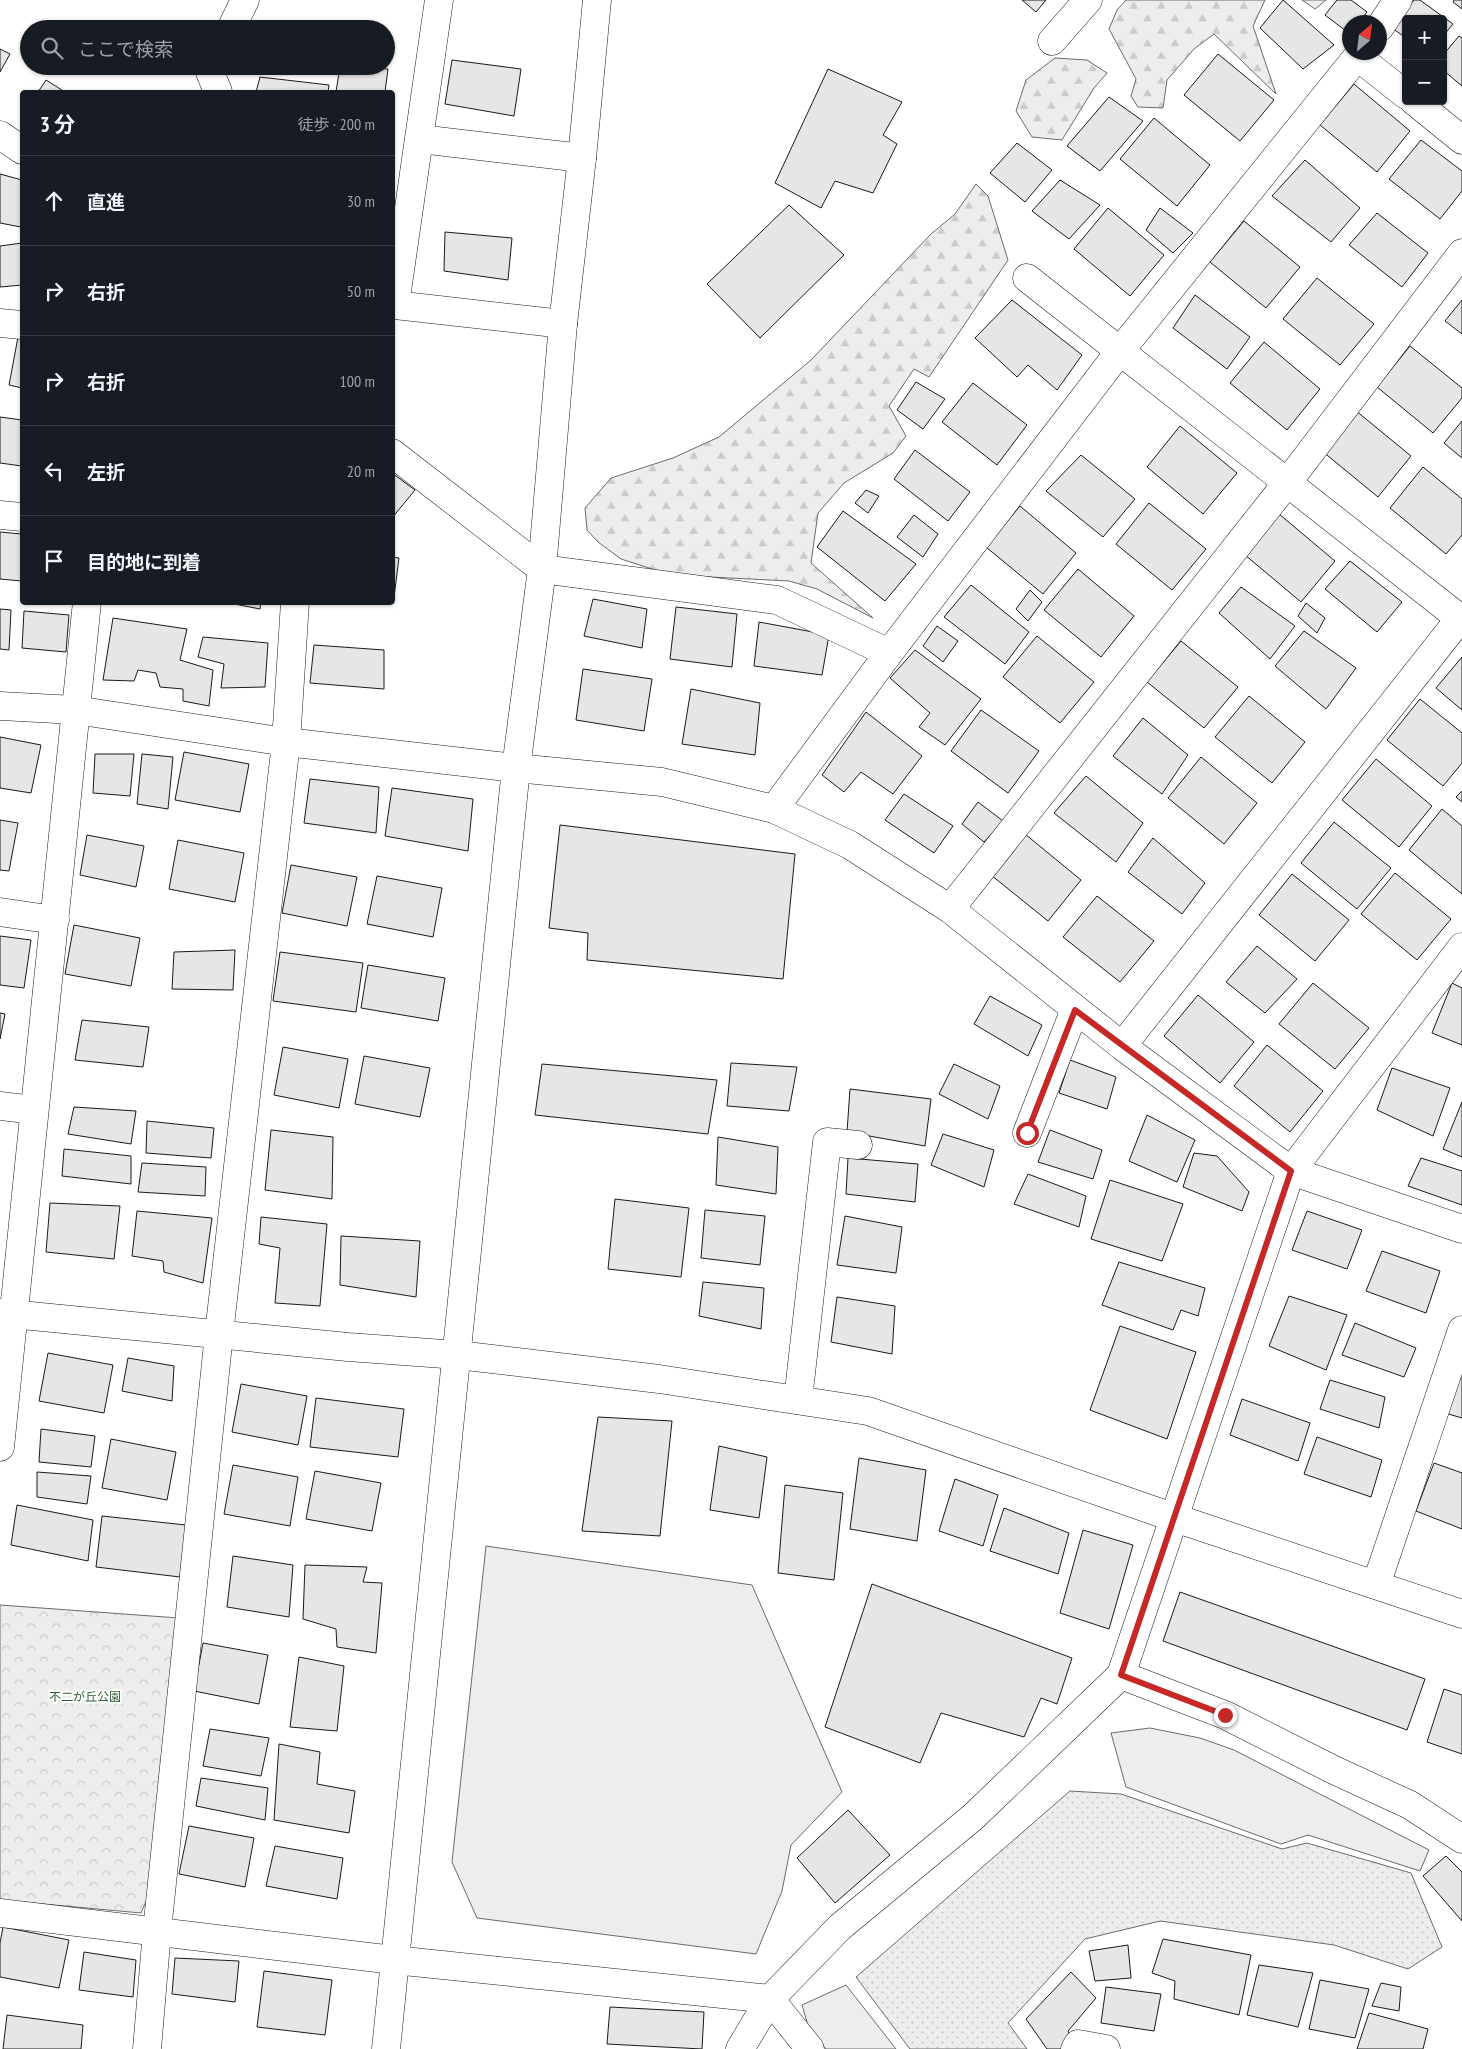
<!DOCTYPE html>
<html lang="ja">
<meta charset="utf-8">
<style>
body{margin:0;font-family:"PT Sans Narrow","Noto Sans JP",sans-serif;background:#20242c;color:#f1f3f6}
.controls{position:absolute;right:15px;top:15px;display:grid;overflow:hidden;border-radius:5px;box-shadow:0 1px 4px #0004}
.controls button{width:45px;height:45px;display:grid;place-items:center;padding:0;border:0;border-bottom:1px solid #363941;background:#171b24;color:#f1f3f6;font:25px sans-serif}
.compass{position:absolute;left:1342px;top:15px;width:45px;height:45px;border-radius:50%;background:#171b24;box-shadow:0 1px 4px #0004;rotate:28deg}
.stop{position:absolute;width:15px;height:15px;margin:-11px;border:4px solid #c62828;border-radius:50%;background:#fff}
.stop.end{background:#c62828;border-color:#fff;box-shadow:0 1px 5px #0008}
.list{margin:0;padding:0;list-style:none}
h2{display:flex;justify-content:space-between;align-items:center;height:65px;margin:0;padding:0 20px;font-size:21px}
h2 small{font-size:16px;font-weight:400;color:#9ea1a6}
.list li{display:grid;grid-template-columns:32px 1fr auto;gap:15px;align-items:center;box-sizing:border-box;height:90px;padding:0 20px;border-top:1px solid #363941}
.list b{display:block;font-size:19px;white-space:nowrap}
.list em{font-size:16px;font-style:normal;color:#9ea1a6}
.icon{flex:none;width:28px;height:28px;fill:none;stroke:currentColor;stroke-width:2;stroke-linecap:round;stroke-linejoin:round}
.map{position:relative;flex:none;width:1462px;height:2049px;overflow:hidden}
.search{position:absolute;background:#171b24;box-shadow:0 1px 4px #0004;left:20px;top:20px;width:375px;height:55px;display:flex;align-items:center;gap:12px;box-sizing:border-box;padding:0 18px;border-radius:28px;color:#9ea1a6;font-size:19px}
.panel{position:absolute;background:#171b24;box-shadow:0 1px 4px #0004;left:20px;top:90px;width:375px;height:515px;border-radius:5px}
.map>svg:first-child{display:block}
.grass{fill:url(#grass-dots);stroke:#6a6a6a}
.forest{fill:url(#forest-firs);stroke:#6a6a6a}
.park{fill:url(#park-crowns);stroke:#6a6a6a}
.built{fill:#ededed;stroke:#6a6a6a}
.building{fill:#e6e6e6;stroke:#1a1a1a}
.lines{fill:none;stroke-linecap:round;stroke-linejoin:round}
.minor-casing{stroke:#1a1a1a;stroke-width:29}
.minor{stroke:#fff;stroke-width:28}
.route{stroke:#c62828;stroke-width:6}
.labels{text-anchor:middle;dominant-baseline:central;stroke-width:4;stroke-linejoin:round;paint-order:stroke}
.park-label{font-size:12px;fill:#2b5a34;stroke:#fff}
</style>
<div class="map">
<svg width="1462" height="2049" viewBox="0 0 1462 2049">
<defs>
<pattern id="grass-dots" width="8" height="8" patternUnits="userSpaceOnUse" patternTransform="scale(1.25)"><rect width="8" height="8" fill="#ededed"/><path d="M2 2h.1M6 6h.1" fill="none" stroke="#cbcbcb" stroke-width="1.8" stroke-linecap="round"/></pattern>
<pattern id="forest-firs" width="22" height="20" patternUnits="userSpaceOnUse" patternTransform="scale(1.25)"><rect width="22" height="20" fill="#ededed"/><path d="M5 1l3.5 6h-7zM16 11l3.5 6h-7z" fill="#cbcbcb"/></pattern>
<pattern id="park-crowns" width="20" height="18" patternUnits="userSpaceOnUse" patternTransform="scale(1.25)"><rect width="20" height="18" fill="#ededed"/><path d="M2 6a3 3 0 1 1 6 0M12 15a3 3 0 1 1 6 0" fill="none" stroke="#cbcbcb"/></pattern>
</defs>
<rect width="100%" height="100%" fill="#fff"/>
<path class="grass" d="M1070 1791 1121 1794 1282 1849 1307 1843 1411 1873 1442 1947 1408 1969 1334 1945 1160 1921 1085 1939 1008 2023 1027 2049H910L856 1977Z"/>
<g class="forest">
<path d="M1126 0H1265L1253 26 1276 94 1214 34 1194 49 1167 80 1163 108 1138 107 1131 96 1136 79 1109 29 1117 10Z"/>
<path d="M1302 0H1326L1315 9Z"/>
<path d="M1055 58 1087 60 1107 73 1094 88 1062 140 1032 137 1016 111 1026 80Z"/>
<path d="M976 184 988 196 1008 260 929 377 914 369 889 406 906 436 893 453 844 483 818 513 811 563 873 618 817 589 789 581 671 575 621 559 598 542 587 530 585 508 611 478 673 458 719 437 811 360 931 234 955 214Z"/>
</g>
<path class="park" d="M0 1605 179 1618 149 1895 141 1913 0 1900Z"/>
<g class="built">
<path d="M486 1546 752 1585 842 1792 791 1845 782 1891 756 1954 477 1918 452 1862Z"/>
<path d="M1150 1728 1200 1738 1234 1750 1429 1850 1420 1871 1308 1835 1281 1844 1126 1787 1111 1733Z"/>
<path d="M846 1985 896 2049H826L809 2029 802 2005Z"/>
</g>
<g class="building">
<path d="M1022 0H1046L1036 12Z"/>
<path d="M1283 0 1334 45 1303 69 1260 28Z"/>
<path d="M1337 0H1351L1367 12 1359 22H1350V34L1325 15Z"/>
<path d="M1414 0H1420L1453 24 1443 36V19H1406V38L1392 28Z"/>
<path d="M1454 0H1462V9L1453 2Z"/>
<path d="M1459 36 1462 38V86L1443 70V55Z"/>
<path d="M0 49 10 54 0 72Z"/>
<path d="M1218 54 1274 100 1240 141 1184 95Z"/>
<path d="M452 60 521 69 514 116 445 104Z"/>
<path d="M340 66 388 69 385 92H336Z"/>
<path d="M828 69 902 102 883 135 897 144 873 193 835 181 821 208 775 183Z"/>
<path d="M260 77 329 85 328 92H256Z"/>
<path d="M46 80 65 92H38Z"/>
<path d="M1354 84 1410 131 1377 172 1320 125Z"/>
<path d="M1109 97 1143 121 1100 171 1067 146Z"/>
<path d="M1154 118 1210 165 1177 206 1120 159Z"/>
<path d="M1421 140 1462 171V191L1440 219 1389 179Z"/>
<path d="M1017 143 1052 170 1025 202 990 173Z"/>
<path d="M1305 160 1360 208 1331 242 1272 196Z"/>
<path d="M0 174 22 180 21 227 0 223Z"/>
<path d="M1060 180 1100 205 1069 239 1032 211Z"/>
<path d="M789 205 844 255 760 338 707 284Z"/>
<path d="M1108 208 1164 255 1130 296 1074 249Z"/>
<path d="M1160 208 1193 233 1173 253 1146 230Z"/>
<path d="M1377 213 1428 253 1402 287 1349 245Z"/>
<path d="M1244 221 1300 267 1266 308 1210 262Z"/>
<path d="M445 232 512 238 508 280 444 271Z"/>
<path d="M22 243V285L0 287V246Z"/>
<path d="M1317 278 1374 324 1340 365 1283 319Z"/>
<path d="M1195 295 1250 337 1227 369 1173 328Z"/>
<path d="M1012 300 1082 355 1057 390 1028 365 1017 377 975 338Z"/>
<path d="M1462 300V334L1445 321Z"/>
<path d="M18 337 22 338V388L9 385Z"/>
<path d="M1264 342 1320 389 1287 430 1230 383Z"/>
<path d="M1410 346 1462 388V398L1433 433 1377 387Z"/>
<path d="M916 382 945 399 923 429 897 410Z"/>
<path d="M973 383 1027 425 997 465 942 422Z"/>
<path d="M1355 410 1411 456 1378 497 1322 451Z"/>
<path d="M0 417 22 420V466L0 463Z"/>
<path d="M1462 421V458L1444 443Z"/>
<path d="M1180 426 1237 473 1203 514 1147 467Z"/>
<path d="M915 450 970 492 948 521 894 479Z"/>
<path d="M1081 455 1135 499 1103 537 1046 491Z"/>
<path d="M1423 467 1462 499V535L1446 554 1390 508Z"/>
<path d="M392 473 415 490 392 518Z"/>
<path d="M866 490 879 496 868 513 855 503Z"/>
<path d="M1149 503 1206 549 1172 590 1116 544Z"/>
<path d="M1020 506 1076 553 1043 594 986 547Z"/>
<path d="M843 511 916 564 885 601 817 547Z"/>
<path d="M1279 514 1335 561 1301 602 1245 555Z"/>
<path d="M914 515 938 534 923 557 897 537Z"/>
<path d="M0 532 22 534V581L0 579Z"/>
<path d="M392 557 399 558 394 597H392Z"/>
<path d="M1350 561 1402 602 1377 632 1325 589Z"/>
<path d="M1078 569 1134 616 1101 657 1044 610Z"/>
<path d="M971 585 1029 632 1005 664 944 617Z"/>
<path d="M1241 587 1295 626 1270 659 1219 613Z"/>
<path d="M1030 590 1042 602 1028 621 1016 609Z"/>
<path d="M593 599 647 609 642 648 584 636Z"/>
<path d="M224 602H261L260 609Z"/>
<path d="M1306 603 1325 618 1317 633 1298 616Z"/>
<path d="M676 607 737 614 732 667 670 659Z"/>
<path d="M0 609 11 610 9 650 0 649Z"/>
<path d="M24 611 69 615 66 652 22 648Z"/>
<path d="M113 618 187 629 180 660 213 670 209 706 183 701V689L160 687 156 673 138 670 134 681 103 680Z"/>
<path d="M759 622 829 635 822 675 754 666Z"/>
<path d="M937 626 958 641 943 662 923 646Z"/>
<path d="M1304 631 1356 668 1326 709 1275 666Z"/>
<path d="M1037 636 1094 682 1060 723 1003 677Z"/>
<path d="M203 637 268 643 265 687 221 688 224 664 198 657Z"/>
<path d="M1181 641 1238 687 1204 728 1147 682Z"/>
<path d="M314 645 384 650V689L310 683Z"/>
<path d="M915 650 981 699 945 745 919 727 930 713 890 678Z"/>
<path d="M1462 657V710L1436 688Z"/>
<path d="M583 669 652 679 644 731 576 720Z"/>
<path d="M691 689 760 703 755 755 682 744Z"/>
<path d="M1249 696 1305 742 1272 783 1215 737Z"/>
<path d="M1420 699 1462 733V763L1443 786 1387 740Z"/>
<path d="M981 710 1039 751 1008 793 951 751Z"/>
<path d="M866 712 922 756 893 794 861 772 844 792 822 775Z"/>
<path d="M1143 718 1188 755 1162 794 1113 756Z"/>
<path d="M0 737 41 745 31 793 0 788Z"/>
<path d="M184 752 249 764 240 812 175 800Z"/>
<path d="M95 754H134L130 796 93 793Z"/>
<path d="M142 754 173 757 168 809 137 804Z"/>
<path d="M1201 757 1257 803 1224 844 1168 798Z"/>
<path d="M1376 759 1432 806 1399 847 1342 800Z"/>
<path d="M1086 776 1143 823 1116 862 1054 813Z"/>
<path d="M310 779 379 787 376 833 304 823Z"/>
<path d="M392 788 473 799 468 851 385 836Z"/>
<path d="M1462 791V802L1456 797Z"/>
<path d="M904 794 953 826 934 853 885 820Z"/>
<path d="M978 802 1003 821 984 842 962 824Z"/>
<path d="M1442 809 1462 826V894L1409 850Z"/>
<path d="M0 820 18 823 9 871 0 870Z"/>
<path d="M1334 822 1391 868 1357 909 1301 863Z"/>
<path d="M560 825 795 854 783 979 587 960 588 933 549 928Z"/>
<path d="M1025 834 1081 880 1048 921 991 875Z"/>
<path d="M87 835 144 846 136 887 80 875Z"/>
<path d="M1153 838 1205 883 1182 914 1128 872Z"/>
<path d="M178 840 244 853 235 902 169 889Z"/>
<path d="M291 865 357 877 347 926 282 913Z"/>
<path d="M1395 873 1451 919 1417 960 1361 914Z"/>
<path d="M1292 874 1349 920 1315 961 1259 915Z"/>
<path d="M377 876 442 888 433 937 367 924Z"/>
<path d="M1097 896 1154 941 1120 982 1063 937Z"/>
<path d="M74 925 140 938 131 986 65 974Z"/>
<path d="M0 936 31 940 24 988 0 985Z"/>
<path d="M1257 946 1297 979 1265 1013 1226 982Z"/>
<path d="M235 950 233 990 172 989 174 952Z"/>
<path d="M280 952 363 963 356 1012 273 1001Z"/>
<path d="M368 965 445 978 438 1021 361 1008Z"/>
<path d="M1313 983 1369 1028 1335 1069 1279 1024Z"/>
<path d="M1452 983 1462 988V1045L1432 1033Z"/>
<path d="M1198 995 1254 1042 1220 1083 1164 1036Z"/>
<path d="M990 996 1042 1025 1028 1056 974 1024Z"/>
<path d="M0 1013 5 1014 0 1039Z"/>
<path d="M82 1020 149 1027 143 1067 75 1060Z"/>
<path d="M1267 1045 1323 1091 1290 1132 1234 1086Z"/>
<path d="M283 1047 348 1059 339 1108 274 1095Z"/>
<path d="M364 1056 430 1068 420 1117 355 1104Z"/>
<path d="M1070 1060 1116 1077 1107 1109 1059 1093Z"/>
<path d="M731 1063 797 1067 789 1111 727 1106Z"/>
<path d="M542 1064 717 1080 708 1134 535 1115Z"/>
<path d="M954 1064 1000 1086 988 1119 939 1094Z"/>
<path d="M1392 1068 1450 1088 1433 1136 1377 1110Z"/>
<path d="M850 1089 931 1099 925 1146 847 1132Z"/>
<path d="M1462 1102V1157L1443 1149Z"/>
<path d="M74 1107 136 1111 131 1144 68 1134Z"/>
<path d="M1147 1115 1195 1140 1177 1182 1129 1161Z"/>
<path d="M147 1121 214 1128 211 1158 146 1153Z"/>
<path d="M271 1130 333 1137 332 1199 265 1190Z"/>
<path d="M1050 1130 1102 1150 1093 1179 1038 1162Z"/>
<path d="M943 1134 994 1150 984 1187 931 1165Z"/>
<path d="M718 1137 778 1147 776 1194 716 1185Z"/>
<path d="M64 1149 131 1156V1184L62 1176Z"/>
<path d="M1194 1153 1217 1156 1249 1192 1242 1211 1183 1187Z"/>
<path d="M848 1158 918 1164 915 1202 846 1194Z"/>
<path d="M1421 1158 1462 1171V1205L1408 1186Z"/>
<path d="M142 1163 206 1167 205 1196 138 1192Z"/>
<path d="M1028 1174 1086 1196 1079 1227 1014 1204Z"/>
<path d="M1110 1180 1183 1204 1162 1261 1091 1239Z"/>
<path d="M615 1199 689 1208 681 1277 608 1269Z"/>
<path d="M50 1203 120 1206 114 1259 46 1252Z"/>
<path d="M705 1210 765 1216 760 1265 701 1258Z"/>
<path d="M137 1211 212 1218 203 1283 164 1272 163 1261 132 1256Z"/>
<path d="M1307 1211 1362 1230 1347 1269 1292 1250Z"/>
<path d="M845 1216 902 1227 896 1273 837 1265Z"/>
<path d="M261 1217 327 1224 320 1306 275 1303 280 1248 259 1244Z"/>
<path d="M341 1236 420 1241 416 1297 340 1285Z"/>
<path d="M1382 1251 1440 1271 1426 1313 1366 1291Z"/>
<path d="M1119 1262 1205 1288 1198 1316 1181 1310 1173 1330 1102 1305Z"/>
<path d="M703 1282 764 1288 761 1329 699 1316Z"/>
<path d="M1289 1296 1347 1315 1326 1370 1269 1346Z"/>
<path d="M837 1297 895 1306 892 1354 831 1342Z"/>
<path d="M1355 1323 1416 1348 1404 1377 1342 1355Z"/>
<path d="M1120 1326 1196 1352 1167 1439 1090 1410Z"/>
<path d="M48 1353 113 1365 104 1413 39 1401Z"/>
<path d="M128 1358 174 1366 172 1401 122 1391Z"/>
<path d="M1462 1371V1418L1445 1413Z"/>
<path d="M1330 1380 1385 1397 1379 1428 1320 1409Z"/>
<path d="M241 1384 307 1396 298 1445 232 1432Z"/>
<path d="M316 1398 404 1409 398 1457 310 1447Z"/>
<path d="M1242 1399 1310 1423 1298 1461 1230 1435Z"/>
<path d="M598 1417 672 1421 660 1536 582 1531Z"/>
<path d="M41 1429 95 1436 91 1467 39 1462Z"/>
<path d="M1317 1437 1382 1460 1371 1497 1304 1474Z"/>
<path d="M111 1439 176 1452 167 1500 102 1488Z"/>
<path d="M719 1446 767 1457 759 1518 710 1510Z"/>
<path d="M859 1458 926 1470 917 1541 850 1529Z"/>
<path d="M1434 1463 1462 1473V1529L1416 1511Z"/>
<path d="M233 1465 298 1477 290 1526 224 1514Z"/>
<path d="M315 1471 381 1483 372 1531 306 1519Z"/>
<path d="M37 1472 91 1476 87 1504 37 1497Z"/>
<path d="M955 1479 998 1495 983 1546 939 1531Z"/>
<path d="M785 1485 843 1493 834 1580 778 1573Z"/>
<path d="M17 1505 93 1520 88 1561 11 1545Z"/>
<path d="M1004 1508 1069 1533 1058 1574 990 1551Z"/>
<path d="M102 1516 186 1525 180 1577 96 1567Z"/>
<path d="M1083 1530 1133 1545 1109 1629 1060 1613Z"/>
<path d="M233 1556 293 1565 289 1617 227 1607Z"/>
<path d="M305 1565 367 1567 363 1582 382 1583 376 1653 337 1647 336 1629 303 1619Z"/>
<path d="M872 1584 1072 1658 1057 1704 1041 1698 1024 1737 941 1713 920 1763 825 1727Z"/>
<path d="M1180 1592 1425 1679 1407 1730 1163 1641Z"/>
<path d="M203 1643 268 1655 259 1704 194 1691Z"/>
<path d="M299 1657 344 1666 337 1731 290 1727Z"/>
<path d="M1444 1689 1462 1695V1754L1427 1742Z"/>
<path d="M210 1729 269 1738 261 1776 203 1766Z"/>
<path d="M279 1744 320 1752 317 1784 355 1791 349 1833 274 1820Z"/>
<path d="M201 1778 268 1788 265 1820 196 1806Z"/>
<path d="M848 1810 890 1855 835 1903 797 1858Z"/>
<path d="M189 1826 254 1838 245 1887 179 1874Z"/>
<path d="M275 1846 343 1858 337 1899 266 1886Z"/>
<path d="M1446 1856 1462 1872V1921L1423 1876Z"/>
<path d="M3 1927 69 1940 59 1988 0 1977V1943Z"/>
<path d="M1163 1939 1251 1955 1239 2015 1174 1999 1175 1981 1152 1973Z"/>
<path d="M1128 1945 1131 1978 1095 1981 1089 1951Z"/>
<path d="M84 1952 136 1960 133 1997 79 1990Z"/>
<path d="M175 1958 239 1961 235 2002 172 1994Z"/>
<path d="M1259 1965 1313 1973 1298 2027 1247 2015Z"/>
<path d="M264 1971 332 1980 325 2035 257 2027Z"/>
<path d="M1071 1972 1096 1998 1068 2031 1073 2042 1065 2049H1047L1026 2019Z"/>
<path d="M1320 1980 1369 1989 1355 2038 1309 2029Z"/>
<path d="M1381 1983 1401 1987 1399 2011 1372 2006Z"/>
<path d="M1106 1987 1161 1994 1154 2031 1101 2023Z"/>
<path d="M610 2007 704 2012 702 2049 607 2044Z"/>
<path d="M1369 2013 1428 2029 1423 2049H1357Z"/>
<path d="M7 2015 83 2025 81 2049H3Z"/>
</g>
<g class="lines">
<defs>
<g id="minor">
<path d="M1380 27 1398 0"/>
<path d="M231 29 245 0"/>
<path d="M1052 41 1088 0"/>
<path d="M1358 57 1406 95"/>
<path d="M213 66 210 72 218 92"/>
<path d="M1414 101 1462 140"/>
<path d="M0 135 22 150"/>
<path d="M420 139 582 158"/>
<path d="M1027 278 1462 620"/>
<path d="M392 305H395L439 0"/>
<path d="M395 305 563 324"/>
<path d="M0 323 22 325"/>
<path d="M392 453 542 569 777 600 889 653"/>
<path d="M0 515 22 517"/>
<path d="M0 706 75 710 286 742 516 768 662 782 774 809 850 845 950 909 1122 1046 1291 1171 1462 1229"/>
<path d="M774 809 889 653 1120 351 1361 52"/>
<path d="M950 909 1287 483 1462 253"/>
<path d="M0 912 55 920"/>
<path d="M1122 1046 1462 616"/>
<path d="M0 1106 34 1110"/>
<path d="M1027 1133 1075 1009"/>
<path d="M0 1313 348 1347 458 1355 659 1379 868 1411 1175 1518 1462 1614"/>
<path d="M798 1400 827 1142 858 1145"/>
<path d="M0 1447 87 602"/>
<path d="M1376 1585 1462 1330"/>
<path d="M1121 1675 1225 1715 1334 1770 1410 1805 1462 1839"/>
<path d="M0 1913 394 1960 770 1999 810 2049"/>
<path d="M147 2049 157 1931 219 1334 286 742 295 602"/>
<path d="M386 2049 516 768 542 569 563 324 582 158 597 0"/>
<path d="M740 2049 770 1999 840 1927 973 1817 1121 1675 1291 1171 1462 947"/>
<path d="M1075 2049 1078 2044 1106 2049"/>
</g>
</defs>
<use href="#minor" class="minor-casing"/>
<use href="#minor" class="minor"/>
</g>
<g class="lines">
<path class="route" d="M1027 1133 1075 1010 1291 1171 1121 1675 1225 1715"/>
</g>
<g class="labels">
<g class="park-label">
<text x="85" y="1696">不二が丘公園</text>
</g>
</g>
</svg>
<div class="controls">
<button>+</button>
<button>−</button>
</div>
<svg class="compass" viewBox="-18 -18 36 36"><path d="M0-13l5 13h-10z" fill="#e53935"/><path d="M0 13l5-13h-10z" fill="#9ea1a6"/></svg>
<div class="stop" style="left:1027px;top:1133px"></div>
<div class="stop end" style="left:1225px;top:1715px"></div>
<div class="search"><svg class="icon" aria-label="search" viewBox="0 0 24 24"><circle cx="10" cy="10" r="6"/><path d="M15 15l6 6"/></svg>ここで検索</div>
<section class="panel">
<h2>3 分<small>徒歩 · 200 m</small></h2>
<ul class="list">
<li><svg class="icon" aria-label="ahead" viewBox="0 0 24 24"><path d="M12 20V5M6 11l6-6 6 6"/></svg><div><b>直進</b></div><em>30 m</em></li>
<li><svg class="icon" aria-label="right" viewBox="0 0 24 24"><path d="M7 20v-9h11M14 6l5 5-5 5"/></svg><div><b>右折</b></div><em>50 m</em></li>
<li><svg class="icon" aria-label="right" viewBox="0 0 24 24"><path d="M7 20v-9h11M14 6l5 5-5 5"/></svg><div><b>右折</b></div><em>100 m</em></li>
<li><svg class="icon" aria-label="left" viewBox="0 0 24 24"><path d="M17 20v-9H6M10 6l-5 5 5 5"/></svg><div><b>左折</b></div><em>20 m</em></li>
<li><svg class="icon" aria-label="arrive" viewBox="0 0 24 24"><path d="M6 21V4h12l-3 4 3 4H6"/></svg><div><b>目的地に到着</b></div></li>
</ul>
</section>
</div>
